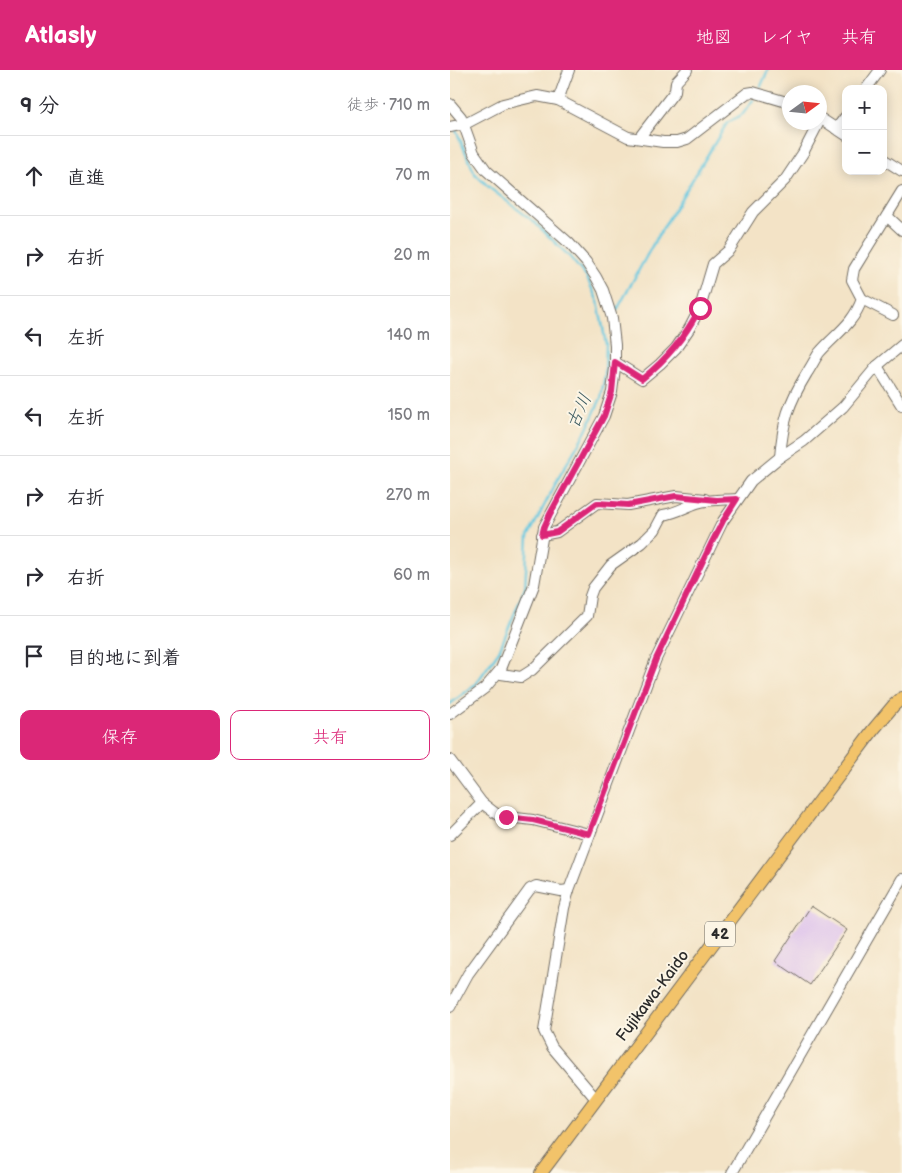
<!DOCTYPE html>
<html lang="ja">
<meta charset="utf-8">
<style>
body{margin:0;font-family:"Balsamiq Sans","Klee One",sans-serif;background:#f2f2f3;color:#2b2b33}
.controls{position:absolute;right:15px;top:15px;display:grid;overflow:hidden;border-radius:10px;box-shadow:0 2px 12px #0003}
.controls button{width:45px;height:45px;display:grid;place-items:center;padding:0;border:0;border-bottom:1px solid #e1e1e2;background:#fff;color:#2b2b33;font:25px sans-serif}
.compass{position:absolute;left:332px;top:15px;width:45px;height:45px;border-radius:50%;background:#fff;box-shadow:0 2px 12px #0003;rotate:75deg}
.stop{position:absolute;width:15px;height:15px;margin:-11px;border:4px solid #db2777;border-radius:50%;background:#fff}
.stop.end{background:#db2777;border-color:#fff;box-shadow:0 1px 5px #0008}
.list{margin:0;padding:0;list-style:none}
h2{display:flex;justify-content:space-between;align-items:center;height:65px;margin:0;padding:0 20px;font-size:21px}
h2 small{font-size:16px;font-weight:400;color:#7c7c81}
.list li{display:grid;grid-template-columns:32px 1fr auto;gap:15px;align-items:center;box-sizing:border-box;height:80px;padding:0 20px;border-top:1px solid #e1e1e2}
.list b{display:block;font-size:19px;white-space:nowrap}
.list em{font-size:16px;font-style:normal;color:#7c7c81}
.actions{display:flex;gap:10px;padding:15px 20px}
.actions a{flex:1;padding:11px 0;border:1px solid #db2777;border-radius:10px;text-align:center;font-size:18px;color:#db2777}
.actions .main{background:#db2777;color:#fff}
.icon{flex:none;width:28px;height:28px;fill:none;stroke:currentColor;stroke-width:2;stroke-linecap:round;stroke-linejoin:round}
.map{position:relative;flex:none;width:452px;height:1103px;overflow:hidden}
header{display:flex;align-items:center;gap:30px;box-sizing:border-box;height:70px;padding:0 25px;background:#db2777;color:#fff}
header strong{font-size:24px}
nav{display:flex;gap:28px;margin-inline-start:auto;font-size:18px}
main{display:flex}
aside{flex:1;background:#fff}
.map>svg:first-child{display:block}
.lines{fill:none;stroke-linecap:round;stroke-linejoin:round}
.stream{stroke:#61c6df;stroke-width:2.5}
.building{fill:#d5b5ee}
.minor-casing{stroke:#716b61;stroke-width:12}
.major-casing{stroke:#716b61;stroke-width:14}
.minor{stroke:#fff;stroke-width:10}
.major{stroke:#f2c36a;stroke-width:12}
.route{stroke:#db2777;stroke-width:6}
.labels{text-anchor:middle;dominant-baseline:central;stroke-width:4;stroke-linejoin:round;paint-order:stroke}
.shield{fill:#fcf5e5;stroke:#6a6863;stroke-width:1}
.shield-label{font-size:15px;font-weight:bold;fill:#2b2b2b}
.street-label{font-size:16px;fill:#2b2b2b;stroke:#fcf5e5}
.water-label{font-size:18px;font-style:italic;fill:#3b5a61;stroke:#fcf5e5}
</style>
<header>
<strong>Atlasly</strong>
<nav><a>地図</a><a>レイヤ</a><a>共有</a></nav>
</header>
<main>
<aside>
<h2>9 分<small>徒歩 · 710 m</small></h2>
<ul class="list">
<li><svg class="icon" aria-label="ahead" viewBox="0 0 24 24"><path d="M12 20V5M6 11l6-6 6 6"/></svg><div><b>直進</b></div><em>70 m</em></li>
<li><svg class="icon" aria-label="right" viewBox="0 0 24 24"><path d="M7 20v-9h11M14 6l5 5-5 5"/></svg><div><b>右折</b></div><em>20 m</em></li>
<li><svg class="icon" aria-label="left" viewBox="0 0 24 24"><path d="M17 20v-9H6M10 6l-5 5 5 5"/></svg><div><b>左折</b></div><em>140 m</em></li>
<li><svg class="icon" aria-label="left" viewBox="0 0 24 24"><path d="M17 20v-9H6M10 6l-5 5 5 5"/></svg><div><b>左折</b></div><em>150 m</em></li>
<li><svg class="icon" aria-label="right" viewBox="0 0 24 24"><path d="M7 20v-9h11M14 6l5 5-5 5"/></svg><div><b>右折</b></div><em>270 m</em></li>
<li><svg class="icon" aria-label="right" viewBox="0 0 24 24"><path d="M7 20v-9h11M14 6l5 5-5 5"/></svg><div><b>右折</b></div><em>60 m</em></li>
<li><svg class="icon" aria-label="arrive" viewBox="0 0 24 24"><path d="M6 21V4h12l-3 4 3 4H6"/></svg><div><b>目的地に到着</b></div></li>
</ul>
<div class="actions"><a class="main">保存</a><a>共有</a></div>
</aside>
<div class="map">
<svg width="452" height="1103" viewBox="0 0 452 1103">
<rect width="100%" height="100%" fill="#fcf5e5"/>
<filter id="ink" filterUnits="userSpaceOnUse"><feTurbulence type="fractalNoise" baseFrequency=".02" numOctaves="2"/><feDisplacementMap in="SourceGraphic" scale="10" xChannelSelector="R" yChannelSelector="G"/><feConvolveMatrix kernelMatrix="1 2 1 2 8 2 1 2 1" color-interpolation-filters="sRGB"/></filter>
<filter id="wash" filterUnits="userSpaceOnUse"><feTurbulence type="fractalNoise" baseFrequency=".0096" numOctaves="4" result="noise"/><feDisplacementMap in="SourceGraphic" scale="20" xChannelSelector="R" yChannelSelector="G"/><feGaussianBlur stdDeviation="1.12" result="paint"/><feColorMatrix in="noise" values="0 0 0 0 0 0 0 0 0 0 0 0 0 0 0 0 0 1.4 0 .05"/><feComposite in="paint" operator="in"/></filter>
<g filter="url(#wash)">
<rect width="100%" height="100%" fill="#f3e3c6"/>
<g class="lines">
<g class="stream">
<path d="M311 16 318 0"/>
<path d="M162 241 167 240 202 176 277 53 293 44 303 30"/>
<path d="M0 634 25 615 49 581 75 518 78 467 109 407 136 361 151 328 155 304 156 274 148 232 137 208 119 186 83 151 41 119 25 104 5 58"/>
</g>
</g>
<g id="blocks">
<path class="building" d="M361 836 397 860 360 915 325 891Z"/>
</g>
</g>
<g filter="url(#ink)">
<use href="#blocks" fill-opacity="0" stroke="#716b61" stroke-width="1"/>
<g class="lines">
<defs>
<g id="minor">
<path d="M416 19 430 0"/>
<path d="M108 30 119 0"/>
<path d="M0 34 11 47 24 83 36 100 119 173 136 192 146 207 153 220 162 248 165 275V298L162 322 154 346 94 457 84 515 51 599 35 618 0 644"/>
<path d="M370 48 396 65"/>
<path d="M0 57 15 54 53 34 87 26 108 30 178 67 213 72H227L237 69 297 23 303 22 340 33"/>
<path d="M386 59 396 46"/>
<path d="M189 68 225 21 226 12 237 0"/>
<path d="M433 89 452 101"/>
<path d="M437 146 452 160"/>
<path d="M412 229 443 245"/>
<path d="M165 292 192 309 210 294 226 278 239 259 250 238 263 194 279 180 303 142 335 110 353 83 369 52"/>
<path d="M427 296 452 336"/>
<path d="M330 387C333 351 338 334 357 303 361 297 365 289 369 283 385 264 403 255 412 229L402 210 404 199 452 121"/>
<path d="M92 465 107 462 147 433 178 435 226 426 255 429"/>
<path d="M51 604 71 607 82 600 137 546 140 526 143 518 161 495 192 473 205 460 213 445C226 443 235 437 247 433 260 429 274 430 287 429"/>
<path d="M0 690 32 733 49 746 83 750 139 764"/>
<path d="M0 765 32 733"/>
<path d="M0 937 18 904 80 819 86 816 111 821 119 820"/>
<path d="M146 1029 102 977 94 961 114 838 119 820 206 589 273 451 301 411 330 387 354 371 393 337 427 296 452 275"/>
<path d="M282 1103 452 809"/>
</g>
<path id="major" d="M91 1103 423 660 444 635 452 628"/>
</defs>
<use href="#minor" class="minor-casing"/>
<use href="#major" class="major-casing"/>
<use href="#minor" class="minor"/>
<use href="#major" class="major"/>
</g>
</g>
<g class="lines" filter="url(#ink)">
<path class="route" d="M56 747 83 750 139 764 206 589 261 474 273 451 287 429 267 430 226 426 178 435 147 433 107 462 92 465 94 457 100 444 154 346 162 322 165 292 192 309C218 288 234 268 250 238"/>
</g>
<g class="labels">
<rect class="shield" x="255" y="851.5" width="30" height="25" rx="4"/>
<g class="shield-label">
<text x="270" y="864">42</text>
</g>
<g class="street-label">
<text transform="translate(203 926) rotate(-53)">Fujikawa-Kaido</text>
</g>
<g class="water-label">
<text transform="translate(129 341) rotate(-65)">古川</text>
</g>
</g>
</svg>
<div class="controls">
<button>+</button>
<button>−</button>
</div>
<svg class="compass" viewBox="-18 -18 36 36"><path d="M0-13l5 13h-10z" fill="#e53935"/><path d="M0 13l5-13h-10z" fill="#7c7c81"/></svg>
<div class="stop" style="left:250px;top:238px"></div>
<div class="stop end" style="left:56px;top:747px"></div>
</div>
</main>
